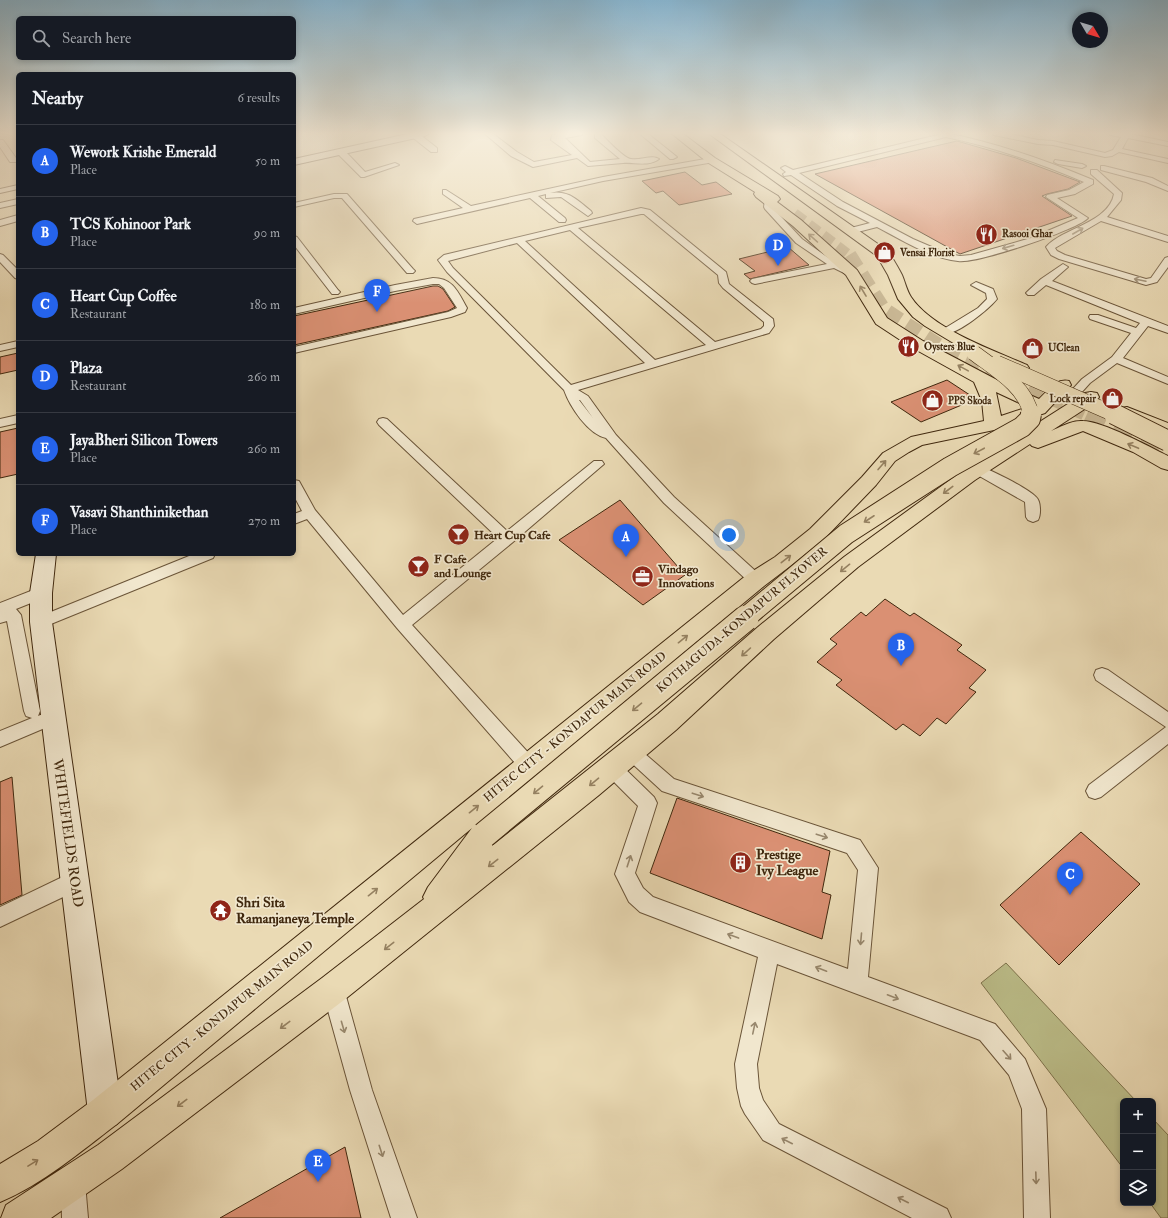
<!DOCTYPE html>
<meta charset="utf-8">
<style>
body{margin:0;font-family:"IM FELL Double Pica",serif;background:#242831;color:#f1f3f6}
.controls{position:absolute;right:12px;bottom:12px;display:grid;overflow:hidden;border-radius:6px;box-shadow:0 2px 6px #0003}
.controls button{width:36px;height:36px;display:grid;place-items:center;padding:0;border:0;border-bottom:1px solid #363941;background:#171b24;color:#f1f3f6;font:20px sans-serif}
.compass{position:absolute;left:1072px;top:12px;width:36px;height:36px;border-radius:50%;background:#171b24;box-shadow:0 2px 6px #0003;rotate:128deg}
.you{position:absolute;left:729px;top:535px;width:14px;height:14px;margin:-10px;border:3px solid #fff;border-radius:50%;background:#1a73e8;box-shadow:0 0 0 6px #1a73e833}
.badge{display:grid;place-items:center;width:26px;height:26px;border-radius:50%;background:#2563eb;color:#fff;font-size:13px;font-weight:700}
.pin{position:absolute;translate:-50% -33px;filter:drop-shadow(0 1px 2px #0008)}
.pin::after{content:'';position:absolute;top:21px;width:14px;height:12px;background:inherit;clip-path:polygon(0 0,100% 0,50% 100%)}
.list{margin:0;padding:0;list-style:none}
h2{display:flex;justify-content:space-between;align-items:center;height:52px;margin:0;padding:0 16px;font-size:17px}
h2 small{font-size:13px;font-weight:400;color:#9ea1a6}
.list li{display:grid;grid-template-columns:26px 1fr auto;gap:12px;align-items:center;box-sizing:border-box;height:72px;padding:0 16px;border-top:1px solid #363941}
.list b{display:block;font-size:15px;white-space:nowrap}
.list p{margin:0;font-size:13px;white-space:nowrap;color:#9ea1a6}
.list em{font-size:13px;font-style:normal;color:#9ea1a6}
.icon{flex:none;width:22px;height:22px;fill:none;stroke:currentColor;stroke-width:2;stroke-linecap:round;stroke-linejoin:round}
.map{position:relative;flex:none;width:1168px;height:1218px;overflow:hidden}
.search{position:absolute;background:#171b24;box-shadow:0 2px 6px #0003;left:16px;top:16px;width:280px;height:44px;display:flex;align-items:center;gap:10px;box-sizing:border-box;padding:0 14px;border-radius:6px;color:#9ea1a6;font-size:15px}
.panel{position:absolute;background:#171b24;box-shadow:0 2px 6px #0003;left:16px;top:72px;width:280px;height:484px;border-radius:6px}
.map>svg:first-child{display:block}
.green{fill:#bcbe8a;stroke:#7e734c}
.building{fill:#da9073;stroke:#40280e}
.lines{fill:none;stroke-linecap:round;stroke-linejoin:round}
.primary-tunnel-far2{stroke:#c8b693;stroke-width:12;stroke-dasharray:12 6;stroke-linecap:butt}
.primary-tunnel-far1{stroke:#c8b693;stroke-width:15;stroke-dasharray:15 8;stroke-linecap:butt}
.primary-tunnel{stroke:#c8b693;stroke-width:20;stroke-dasharray:20 10;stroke-linecap:butt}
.street-casing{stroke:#6a5438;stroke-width:2}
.secondary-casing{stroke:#40280e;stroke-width:2}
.primary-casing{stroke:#40280e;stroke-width:2}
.street{fill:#f1e7ce;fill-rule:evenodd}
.secondary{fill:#f1e7ce;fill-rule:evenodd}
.primary{fill:#eadab4;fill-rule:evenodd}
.primary-bridge-far2-casing{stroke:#40280e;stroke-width:16;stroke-linecap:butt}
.primary-bridge-far1-casing{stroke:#40280e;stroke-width:22;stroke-linecap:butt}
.primary-bridge-casing{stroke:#40280e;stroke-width:27;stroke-linecap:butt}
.primary-bridge-far2{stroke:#eadab4;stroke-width:15}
.primary-bridge-far1{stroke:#eadab4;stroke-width:20}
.primary-bridge{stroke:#eadab4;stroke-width:25}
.oneway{stroke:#98886e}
.oneway2{stroke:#958161}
.labels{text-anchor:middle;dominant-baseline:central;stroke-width:3.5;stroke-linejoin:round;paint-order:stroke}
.far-poi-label{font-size:10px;font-weight:bold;fill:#40280e;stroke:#f1e7ce;text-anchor:start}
.poi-label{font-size:12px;font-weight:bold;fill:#40280e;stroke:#f1e7ce;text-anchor:start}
.street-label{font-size:12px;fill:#40280e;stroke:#f1e7ce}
.near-street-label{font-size:14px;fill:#40280e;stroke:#f1e7ce}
.near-poi-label{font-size:14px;font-weight:bold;fill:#40280e;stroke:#f1e7ce;text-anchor:start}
</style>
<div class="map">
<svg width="1168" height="1218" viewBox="0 0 1168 1218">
<rect width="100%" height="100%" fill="#eadab4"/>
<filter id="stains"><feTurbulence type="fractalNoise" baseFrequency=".005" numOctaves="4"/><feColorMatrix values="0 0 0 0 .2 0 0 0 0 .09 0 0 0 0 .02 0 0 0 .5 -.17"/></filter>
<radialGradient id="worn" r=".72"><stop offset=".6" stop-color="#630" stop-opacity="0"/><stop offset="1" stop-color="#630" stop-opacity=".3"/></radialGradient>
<g class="green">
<path d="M1006 963 1136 1101H1123V1168L981 983Z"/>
<path d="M1153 1119 1168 1135V1218H1161L1150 1203H1153Z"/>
</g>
<g class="building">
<path d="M957 141 1016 158 1080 182 1068 189 1047 194 1042 196 1072 216 960 254 815 174Z"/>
<path d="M685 172 702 185 716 182 732 194 679 205 663 191 656 193 642 181Z"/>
<path d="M788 247 809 265 750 279 744 274 755 271 739 259Z"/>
<path d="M433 286H438L443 289 455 307 448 311 294 345V316Z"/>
<path d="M18 353V370L0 374V357Z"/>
<path d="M947 380 976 399 921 422 891 402Z"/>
<path d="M18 428V474L0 478V432Z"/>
<path d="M620 500 685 575 643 605 559 540Z"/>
<path d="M885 599 910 616 914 613 962 645 957 650 986 670 969 688 976 692 946 724 937 718 920 736 903 724 896 730 836 685 842 680 817 662 837 644 830 639 861 612 866 616Z"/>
<path d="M12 777 22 895 0 905V782Z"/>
<path d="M677 798 830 851 822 892 831 895 822 939 650 873Z"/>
<path d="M1081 832 1140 884 1059 965 1000 905Z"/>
<path d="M345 1147 361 1218H220Z"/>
</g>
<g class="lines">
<path class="primary-tunnel-far2" d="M794 214 849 256"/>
<path class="primary-tunnel-far1" d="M849 255 883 309 938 345 1089 415"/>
<path class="primary-tunnel" d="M1087 414 1168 451"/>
<defs>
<g id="street">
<path d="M412 133H418L437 148V152H431L412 137Z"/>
<path d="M484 133H492L517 152 534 162 572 155 551 140 552 135 561 133H582V135L565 138 590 162 620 159 595 138V133H601L602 135C608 141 624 158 631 159 640 161 652 154 659 159 649 167 633 162 623 163 611 164 600 165 588 166L577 158 533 167 511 156Z"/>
<path d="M639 133H647L677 157 673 159H670Z"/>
<path d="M946 133C997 143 1045 160 1093 180V184L1075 194 1057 198 1088 218C1077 230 976 264 958 261 930 258 902 240 877 227L850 234 847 233 846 231 847 229 870 223 837 206 791 175 784 176 783 174 786 172 781 168 785 166 793 170ZM946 137C994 147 1039 163 1084 182L1069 190 1047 195 1046 197 1078 218 1031 238 971 255 960 256 948 254 913 239 843 202 799 173Z"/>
<path d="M993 133H1006L1038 140 1053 141 1105 153 1113 150 1121 137 1110 135V133H1126L1168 142V146L1128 138 1122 149 1168 159V163L1119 152 1112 156 1105 157 1053 145 1038 144 994 135Z"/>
<path d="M0 140H3L16 158V162H10L0 147Z"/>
<path d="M338 150H344L365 172 395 163 399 165 364 177H361L338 154Z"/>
<path d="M711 158 715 160 714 162 603 181 550 193C569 190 577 200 591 211L592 213 588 216 561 197 546 198V194L538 196 565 218 566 220 565 222H559L530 198 417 224 413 221 414 219 463 208 443 194V190H446L471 206 603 177Z"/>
<path d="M1055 160 1082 164 1086 166 1082 168 1058 164 1054 162Z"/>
<path d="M1101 166H1104L1152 178 1168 186V191L1146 182 1101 170Z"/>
<path d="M1091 170H1097L1122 193 1121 200 1107 217 1168 236V242L1101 221 1055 248 1057 251 1065 255 1146 279 1151 278 1165 258 1168 257V267L1157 282 1146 285 1059 259 1051 255 1046 247C1062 228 1109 223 1114 194L1091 174Z"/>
<path d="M18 185V189L0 193V189Z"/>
<path d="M334 194H347L413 269 415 271 413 273H407L342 198H334L294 207V203Z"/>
<path d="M18 199V204L0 208V203Z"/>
<path d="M765 199H771L772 207 802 239 827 257 854 271 856 273 854 275H848L834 268 755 284 752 283 750 281 752 279 827 264 796 243 765 209 764 207Z"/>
<path d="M641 208 650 210 726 272 729 284 773 319 774 326 769 333 578 390 588 396 616 435 674 497 761 576 763 580 761 584 756 585 751 584 664 503 606 438C588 434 570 407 564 390L447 272 438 260 444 255ZM641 214H644L718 275 719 283 723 288 764 322V326L761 329 715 342 578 228ZM570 230 706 345 655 360 525 241ZM517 243 645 363 571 385 453 268 448 261ZM579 400H580L593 418Z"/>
<path d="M18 215V221L0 226V220Z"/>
<path d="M294 236 297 237 338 290 340 292 338 294H332L294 245Z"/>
<path d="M0 254 3 255 18 270V279L15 278 0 262Z"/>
<path d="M1063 264 1068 267 1052 281 1168 326V333L1148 326 1123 358 1168 377V384L1117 363 1090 383 1081 393H1073L1071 391 1082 379 1112 357 1131 333 1090 319 1089 317 1090 315H1098L1136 328 1140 323 1046 285 1034 295H1028L1026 293 1028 291 1041 279Z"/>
<path d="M433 278C453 278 458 292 467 308L465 312 451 317 294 353V347L448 312 457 308 444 288 439 284H433L395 291 294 314V308L395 285Z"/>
<path d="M976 282 993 289 997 299C989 309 955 337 942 334L941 332 942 330 978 308 987 299 986 293 971 285Z"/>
<path d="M18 341V347L0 351V345Z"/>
<path d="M18 415V423L0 427V419Z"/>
<path d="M383 418 387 419 507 531 594 461H602L604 464 513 542 412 625 534 759 537 765 534 771 528 773 522 771 397 628 307 519 294 524V514L302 511 294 496V480L299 481 315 510 403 615 498 538 379 425 377 422 379 419Z"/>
<path d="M978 466C990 469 1027 488 1036 497 1041 501 1041 515 1038 520L1033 522 1028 520 1026 517 1025 502 974 473 972 470 974 467Z"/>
<path d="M194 554H215L213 558 46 626 41 628 36 626 33 622 36 618Z"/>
<path d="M41 587 46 589 48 593 46 597 16 609 21 615 40 711 38 716 53 710 59 712 61 717 59 722 0 747V731L32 718 26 716 24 711 7 621 0 623V603Z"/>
<path d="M1102 668 1108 670 1168 712V744L1101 797 1095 799 1089 797 1086 791 1089 785 1166 727 1096 680 1094 675 1096 670Z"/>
<path d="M631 744 637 747 674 779 860 840 878 868 868 977 995 1024 1025 1059 1046 1109 1050 1218H1024L1022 1109 1009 1075 980 1040 777 964 757 1064 759 1088 763 1100 779 1124 947 1209 951 1218H912L763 1140 745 1114 741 1106 737 1088 735 1064 758 957 640 912 629 902 615 874 638 806 606 774 603 768 606 762 612 760 618 762 654 797 657 803 635 873 643 888 653 897 848 969 858 870 847 853 662 791 625 757 622 752 625 747Z"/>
<path d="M75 871 82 874 85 881 82 888 0 927V907Z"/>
<path d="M333 978 341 981 344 989 372 1090 417 1218H391L350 1090 322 989 325 981Z"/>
<path d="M73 1171 82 1174 85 1183 88 1218H62L61 1183 64 1174Z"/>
</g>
<g id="secondary">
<path d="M412 133H430L425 136 294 165V159Z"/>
<path d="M36 554H56L52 593V622L122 1112 117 1124 105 1129 93 1124 88 1112 30 622V593Z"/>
</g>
<g id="primary">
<path d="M671 133H682L715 158 778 196 780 199 777 202 801 220 857 270 887 318 923 341 999 381 1039 399C1048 391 1055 378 1069 381L1071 385 1045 413 999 429 922 445 909 452 895 461 876 485 824 539 789 567 764 586 476 825 484 822 494 826 498 835 492 846 658 714 758 627 844 557 961 472 1085 393 1091 392 1097 393 1099 397 1097 401 1051 431C1060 427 1072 420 1083 421 1102 421 1150 447 1168 456V470L1161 468 1133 452 1083 431 1038 448 1032 446 1030 444 975 480 858 567 774 639 676 730 599 795 344 1000 122 1169 51 1218H1L6 1205 98 1145 322 978 424 899 423 897 428 887 472 828 117 1124C80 1152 43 1184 0 1202V1164L38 1141 93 1100 748 574 775 557 810 529 862 477 883 453 911 437 984 421 982 401 974 382 911 347 876 324 846 275 793 226 756 197 754 194 755 192 707 162ZM996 392 1028 407 1001 416Z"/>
<path d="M708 133H719L888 251C893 259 898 267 902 275 905 282 907 291 911 297 932 329 993 350 1027 365L1029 368 1027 371 1021 373 1015 371 987 359 955 344 925 326 913 317 898 299 888 275 877 256Z"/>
<path d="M1127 407 1168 423V434L1121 416 1118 412 1121 408Z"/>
</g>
</defs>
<use href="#street" class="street-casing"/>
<use href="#secondary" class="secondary-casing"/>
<use href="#primary" class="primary-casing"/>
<use href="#street" class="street"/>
<use href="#secondary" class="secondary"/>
<use href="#primary" class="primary"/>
<defs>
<g id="primary-bridge-far2">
<path d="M974 353C994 368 1027 387 1031 415"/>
<path d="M997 363 1116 415"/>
</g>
<g id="primary-bridge-far1">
<path d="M1114 414 1168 441"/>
<path d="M744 619 846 534 950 467 1022 427 1030 419 1031 414"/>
</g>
<path id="primary-bridge" d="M484 835 746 618"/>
</defs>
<use href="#primary-bridge-far2" class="primary-bridge-far2-casing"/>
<use href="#primary-bridge-far1" class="primary-bridge-far1-casing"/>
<use href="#primary-bridge" class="primary-bridge-casing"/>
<use href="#primary-bridge-far2" class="primary-bridge-far2"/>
<use href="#primary-bridge-far1" class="primary-bridge-far1"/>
<use href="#primary-bridge" class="primary-bridge"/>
</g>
<defs><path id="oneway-shaft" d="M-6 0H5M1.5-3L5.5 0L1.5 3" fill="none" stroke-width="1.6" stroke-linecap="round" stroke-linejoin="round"/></defs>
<g class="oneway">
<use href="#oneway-shaft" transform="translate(1078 231) rotate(-30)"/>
<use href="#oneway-shaft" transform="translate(1008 247) rotate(164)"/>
<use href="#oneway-shaft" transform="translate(1140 280) rotate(-168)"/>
<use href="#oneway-shaft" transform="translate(698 795) rotate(18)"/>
<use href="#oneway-shaft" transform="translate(822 836) rotate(18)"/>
<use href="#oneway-shaft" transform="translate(629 861) rotate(-72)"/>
<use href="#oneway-shaft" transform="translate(733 936) rotate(-160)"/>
<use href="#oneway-shaft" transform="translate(861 939) rotate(95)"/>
<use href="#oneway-shaft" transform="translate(821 969) rotate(-159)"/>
<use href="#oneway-shaft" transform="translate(893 997) rotate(21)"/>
<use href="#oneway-shaft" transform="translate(343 1027) rotate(74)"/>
<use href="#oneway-shaft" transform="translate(754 1028) rotate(-78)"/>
<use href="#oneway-shaft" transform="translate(1007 1055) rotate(48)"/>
<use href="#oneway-shaft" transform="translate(787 1141) rotate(-153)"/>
<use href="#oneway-shaft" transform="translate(381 1151) rotate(72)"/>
<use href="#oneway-shaft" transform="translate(1036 1178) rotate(88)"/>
<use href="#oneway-shaft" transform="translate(903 1200) rotate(-153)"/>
</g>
<g class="oneway2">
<use href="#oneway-shaft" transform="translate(813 238) rotate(-138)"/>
<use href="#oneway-shaft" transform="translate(863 291) rotate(-121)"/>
<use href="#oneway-shaft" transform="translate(963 368) rotate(-151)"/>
<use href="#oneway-shaft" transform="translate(1133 446) rotate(-157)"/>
<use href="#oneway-shaft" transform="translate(979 451) rotate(152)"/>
<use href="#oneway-shaft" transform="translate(882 465) rotate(-49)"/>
<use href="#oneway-shaft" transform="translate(948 490) rotate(143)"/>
<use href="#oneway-shaft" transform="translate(869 519) rotate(147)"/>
<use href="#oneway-shaft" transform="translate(786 559) rotate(-38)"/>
<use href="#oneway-shaft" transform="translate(845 568) rotate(141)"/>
<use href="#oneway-shaft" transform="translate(683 639) rotate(-39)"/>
<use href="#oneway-shaft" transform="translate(746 652) rotate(138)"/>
<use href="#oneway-shaft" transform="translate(637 707) rotate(140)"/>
<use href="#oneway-shaft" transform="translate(594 782) rotate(140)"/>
<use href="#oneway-shaft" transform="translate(538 790) rotate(140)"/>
<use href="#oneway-shaft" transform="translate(474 809) rotate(-39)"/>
<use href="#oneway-shaft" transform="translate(493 863) rotate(142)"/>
<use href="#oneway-shaft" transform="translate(373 892) rotate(-39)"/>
<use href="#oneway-shaft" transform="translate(389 946) rotate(142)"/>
<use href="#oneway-shaft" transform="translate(285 1025) rotate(143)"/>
<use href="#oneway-shaft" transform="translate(182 1103) rotate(143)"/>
<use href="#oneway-shaft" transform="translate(33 1163) rotate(-32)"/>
</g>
<linearGradient id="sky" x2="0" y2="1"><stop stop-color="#88b6d1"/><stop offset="0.44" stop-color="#f6eedd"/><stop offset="1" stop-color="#f6eedd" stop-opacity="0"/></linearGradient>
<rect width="1168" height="303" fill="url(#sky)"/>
<defs>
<symbol id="restaurant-disc" viewBox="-11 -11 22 22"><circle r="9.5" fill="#8f2418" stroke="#f1e7ce"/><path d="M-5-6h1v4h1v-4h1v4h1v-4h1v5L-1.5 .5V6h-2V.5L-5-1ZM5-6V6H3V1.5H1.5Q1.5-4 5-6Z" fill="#fff"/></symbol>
<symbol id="shop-disc" viewBox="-11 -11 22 22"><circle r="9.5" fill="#8f2418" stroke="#f1e7ce"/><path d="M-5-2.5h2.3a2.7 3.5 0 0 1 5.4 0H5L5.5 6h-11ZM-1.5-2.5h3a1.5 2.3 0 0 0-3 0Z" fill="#fff"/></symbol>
<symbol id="bar-disc" viewBox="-11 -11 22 22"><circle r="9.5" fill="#8f2418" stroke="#f1e7ce"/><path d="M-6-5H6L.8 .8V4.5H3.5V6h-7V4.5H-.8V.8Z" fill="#fff"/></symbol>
<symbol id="office-disc" viewBox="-11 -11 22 22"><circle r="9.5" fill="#8f2418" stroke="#f1e7ce"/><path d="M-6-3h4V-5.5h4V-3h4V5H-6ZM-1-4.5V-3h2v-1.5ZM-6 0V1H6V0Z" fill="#fff"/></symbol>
<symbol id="building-disc" viewBox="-11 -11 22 22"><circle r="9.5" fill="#8f2418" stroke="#f1e7ce"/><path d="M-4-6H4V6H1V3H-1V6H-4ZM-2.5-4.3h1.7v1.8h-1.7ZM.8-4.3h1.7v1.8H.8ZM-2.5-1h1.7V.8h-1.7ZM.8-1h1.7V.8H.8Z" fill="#fff"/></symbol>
<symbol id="temple-disc" viewBox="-11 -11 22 22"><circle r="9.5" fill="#8f2418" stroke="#f1e7ce"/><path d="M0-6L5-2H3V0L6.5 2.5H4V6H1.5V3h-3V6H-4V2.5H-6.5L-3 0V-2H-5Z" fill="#fff"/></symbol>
</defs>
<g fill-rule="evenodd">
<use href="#restaurant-disc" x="974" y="222" width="25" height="25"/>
<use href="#shop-disc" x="872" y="240" width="25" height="25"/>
<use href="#restaurant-disc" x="896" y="334" width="25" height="25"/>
<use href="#shop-disc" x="1020" y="336" width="25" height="25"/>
<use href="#shop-disc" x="1100" y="386" width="25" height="25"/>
<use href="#shop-disc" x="920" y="388" width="25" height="25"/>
<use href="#bar-disc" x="446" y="522" width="25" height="25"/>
<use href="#bar-disc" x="406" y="554" width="25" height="25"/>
<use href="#office-disc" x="630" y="564" width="25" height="25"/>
<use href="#building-disc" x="728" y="850" width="25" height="25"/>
<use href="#temple-disc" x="208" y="898" width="25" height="25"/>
</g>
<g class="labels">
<g class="far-poi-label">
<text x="1002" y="234">Rasooi Ghar</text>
<text x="900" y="253">Vensai Florist</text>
<text x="924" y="347">Oysters Blue</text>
<text x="1048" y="348">UClean</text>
<text x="1096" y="399" text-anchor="end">Lock repair</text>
<text x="948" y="401">PPS Skoda</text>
</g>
<g class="poi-label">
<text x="474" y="535">Heart Cup Cafe</text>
<text x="434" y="559">F Cafe<tspan x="434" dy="14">and Lounge</tspan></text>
<text x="658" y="569">Vindago<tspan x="658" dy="14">Innovations</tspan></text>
</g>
<g class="street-label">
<text transform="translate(742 620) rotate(-40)">KOTHAGUDA-KONDAPUR FLYOVER</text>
<text transform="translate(575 727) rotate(-39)">HITEC CITY - KONDAPUR MAIN ROAD</text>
<text transform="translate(222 1016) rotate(-39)">HITEC CITY - KONDAPUR MAIN ROAD</text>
</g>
<g class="near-street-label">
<text transform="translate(68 833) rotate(82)">WHITEFIELDS ROAD</text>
</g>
<g class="near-poi-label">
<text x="756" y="854">Prestige<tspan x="756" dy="16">Ivy League</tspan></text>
<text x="236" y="902">Shri Sita<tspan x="236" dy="16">Ramanjaneya Temple</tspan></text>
</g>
</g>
<rect width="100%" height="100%" filter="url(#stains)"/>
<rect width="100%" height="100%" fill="url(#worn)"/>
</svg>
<div class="controls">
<button>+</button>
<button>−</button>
<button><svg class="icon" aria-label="layers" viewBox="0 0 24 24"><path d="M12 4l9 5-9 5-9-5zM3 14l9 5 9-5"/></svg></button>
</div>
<svg class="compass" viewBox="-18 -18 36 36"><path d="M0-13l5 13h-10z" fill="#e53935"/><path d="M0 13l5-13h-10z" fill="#9ea1a6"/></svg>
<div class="you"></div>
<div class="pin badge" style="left:626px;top:557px">A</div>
<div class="pin badge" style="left:901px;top:666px">B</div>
<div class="pin badge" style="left:1070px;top:895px">C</div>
<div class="pin badge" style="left:778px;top:266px">D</div>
<div class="pin badge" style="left:318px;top:1182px">E</div>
<div class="pin badge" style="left:377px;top:312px">F</div>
<div class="search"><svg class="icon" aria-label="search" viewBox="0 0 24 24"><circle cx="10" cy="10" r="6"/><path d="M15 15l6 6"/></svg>Search here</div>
<section class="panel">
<h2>Nearby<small>6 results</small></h2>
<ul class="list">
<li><span class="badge">A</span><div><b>Wework Krishe Emerald</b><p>Place</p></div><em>50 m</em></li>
<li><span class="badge">B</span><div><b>TCS Kohinoor Park</b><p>Place</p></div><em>90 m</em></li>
<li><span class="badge">C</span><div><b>Heart Cup Coffee</b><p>Restaurant</p></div><em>180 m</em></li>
<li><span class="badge">D</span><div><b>Plaza</b><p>Restaurant</p></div><em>260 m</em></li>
<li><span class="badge">E</span><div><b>JayaBheri Silicon Towers</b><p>Place</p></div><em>260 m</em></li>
<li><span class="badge">F</span><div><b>Vasavi Shanthinikethan</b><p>Place</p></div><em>270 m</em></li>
</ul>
</section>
</div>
